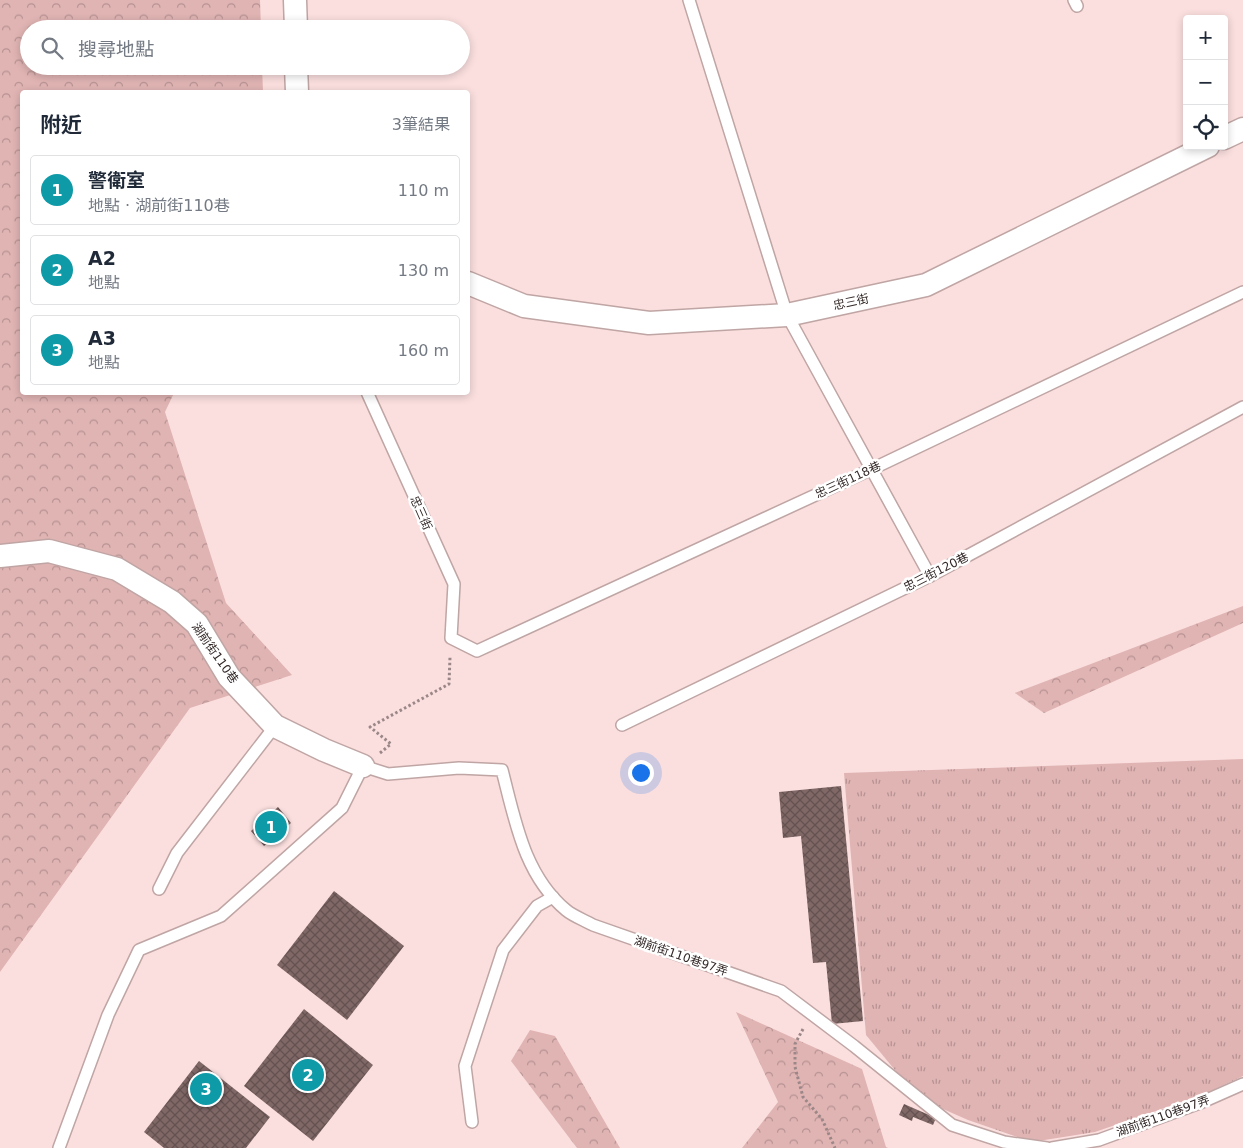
<!DOCTYPE html>
<html lang="zh-TW">
<meta charset="utf-8">
<style>
body{margin:0;font-family:"DejaVu Sans","Noto Sans TC",sans-serif;background:#f6f6f7;color:#1f2937}
.controls{position:absolute;right:15px;top:15px;display:grid;overflow:hidden;border-radius:5px;box-shadow:0 2px 8px #0003}
.controls button{width:45px;height:45px;display:grid;place-items:center;padding:0;border:0;border-bottom:1px solid #e0e1e3;background:#fff;color:#1f2937;font:25px sans-serif}
.you{position:absolute;left:640px;top:772px;width:18px;height:18px;margin:-12px;border:4px solid #fff;border-radius:50%;background:#1a73e8;box-shadow:0 0 0 8px #1a73e833}
.badge{display:grid;place-items:center;width:32px;height:32px;border-radius:50%;background:#316b84;color:#fff;font-size:16px;font-weight:700}
.pin{position:absolute;translate:-50% -50%;border:2px solid #fff;box-shadow:0 1px 5px #0006}
.list{margin:0;padding:0;list-style:none}
h2{display:flex;justify-content:space-between;align-items:center;height:65px;margin:0;padding:0 20px;font-size:21px}
h2 small{font-size:16px;font-weight:400;color:#747a83}
.list li{display:grid;grid-template-columns:32px 1fr auto;gap:15px;align-items:center;box-sizing:border-box;height:70px;margin:0 10px 10px;padding:0 10px;border:1px solid #e0e1e3;border-radius:5px}
.list b{display:block;font-size:19px;white-space:nowrap}
.list p{margin:0;font-size:16px;white-space:nowrap;color:#747a83}
.list em{font-size:16px;font-style:normal;color:#747a83}
.icon{flex:none;width:28px;height:28px;fill:none;stroke:currentColor;stroke-width:2;stroke-linecap:round;stroke-linejoin:round}
.map{position:relative;flex:none;width:1243px;height:1148px;overflow:hidden}
.search{position:absolute;background:#fff;box-shadow:0 2px 8px #0003;left:20px;top:20px;width:450px;height:55px;display:flex;align-items:center;gap:12px;box-sizing:border-box;padding:0 18px;border-radius:28px;color:#747a83;font-size:19px}
.panel{position:absolute;background:#fff;box-shadow:0 2px 8px #0003;left:20px;top:90px;width:450px;height:305px;border-radius:5px}
.map>svg:first-child{display:block}
.grass{fill:url(#grass-tufts)}
.forest{fill:url(#forest-crowns)}
.building{fill:url(#building-cross-hatch)}
.lines{fill:none;stroke-linecap:round;stroke-linejoin:round}
.service-casing{stroke:#bfa5a4;stroke-width:14}
.minor-casing{stroke:#bfa5a4;stroke-width:25}
.path{stroke:#9b8787;stroke-width:3;stroke-dasharray:2.5 2.5;stroke-linecap:butt}
.service{stroke:#fff;stroke-width:11}
.minor{stroke:#fff;stroke-width:22}
.labels{text-anchor:middle;dominant-baseline:central;stroke-width:5;stroke-linejoin:round;paint-order:stroke}
.street-label{font-size:12px;fill:#322827;stroke:#fff}
</style>
<div class="map">
<svg width="1243" height="1148" viewBox="0 0 1243 1148">
<defs>
<pattern id="grass-tufts" width="24" height="20" patternUnits="userSpaceOnUse" patternTransform="scale(1.25)"><rect width="24" height="20" fill="#e0b4b3"/><path d="M3 7l-1-3M5 7V3M7 7l1-3M15 17l-1-3M17 17v-4M19 17l1-3" fill="none" stroke="#b69292"/></pattern>
<pattern id="forest-crowns" width="20" height="18" patternUnits="userSpaceOnUse" patternTransform="scale(1.25)"><rect width="20" height="18" fill="#e0b4b3"/><path d="M2 6a3 3 0 1 1 6 0M12 15a3 3 0 1 1 6 0" fill="none" stroke="#b69292"/></pattern>
<pattern id="building-cross-hatch" width="8" height="8" patternUnits="userSpaceOnUse" patternTransform="scale(1.25)"><rect width="8" height="8" fill="#806867"/><path d="M0 0l8 8M0 8l8-8" fill="none" stroke="#645150"/></pattern>
</defs>
<rect width="100%" height="100%" fill="#fbdfdf"/>
<path class="grass" d="M1243 759V1076L1202 1095 1095 1132 1032 1142 968 1120 918 1098 866 1035 844 773Z"/>
<g class="forest">
<path d="M0 0H260L261 29H29V66H262L263 92H22V392L174 393 165 412 226 603 292 675 190 708 0 972Z"/>
<path d="M1243 606V623L1044 713 1015 693Z"/>
<path d="M736 1012 862 1069 886 1147 888 1148H742L778 1102Z"/>
<path d="M530 1030 555 1036 620 1148H577L511 1061Z"/>
</g>
<g class="building">
<path d="M841 786 863 1021 832 1024 826 962 813 963 801 836 783 838 779 792Z"/>
<path d="M278 807 291 823 264 846 251 831Z"/>
<path d="M334 891 404 946 347 1020 277 965Z"/>
<path d="M304 1009 373 1065 313 1141 244 1086Z"/>
<path d="M199 1061 270 1117 246 1148H164L144 1132Z"/>
<path d="M904 1104 936 1118 933 1125 913 1117 912 1121 899 1115Z"/>
</g>
<g class="lines">
<defs>
<g id="service">
<path d="M689 0 787 315 930 576"/>
<path d="M1074 0 1077 6"/>
<path d="M367 392 454 584 451 638 477 651 872 469 1243 292"/>
<path d="M622 725 930 576 1243 407"/>
<path d="M159 889 177 853 275 726"/>
<path d="M472 1122 465 1066 503 950 537 906 553 897"/>
<path d="M59 1148 108 1015 139 950 221 916 342 808 363 766 388 774 459 768 502 770C515 820 524 875 566 910 573 916 584 920 593 925L781 991 854 1046 952 1125 1004 1142 1047 1148"/>
<path d="M1052 1148 1099 1140 1200 1103 1243 1084"/>
</g>
<g id="minor">
<path d="M295 0 296 29"/>
<path d="M296 66 297 92"/>
<path d="M1224 138 1243 129"/>
<path d="M468 283 524 306 649 323 787 315 926 285 1208 146"/>
<path d="M0 556 49 551 117 569 172 602 197 624 229 677 275 726 324 750 363 766"/>
</g>
</defs>
<use href="#service" class="service-casing"/>
<use href="#minor" class="minor-casing"/>
<g class="path">
<path d="M380 753 391 744 370 727 449 684 450 657"/>
<path d="M803 1029 795 1044V1067L803 1097 822 1119 835 1148"/>
</g>
<use href="#service" class="service"/>
<use href="#minor" class="minor"/>
</g>
<g class="labels">
<g class="street-label">
<text transform="translate(851 302) rotate(-12)">忠三街</text>
<text transform="translate(848 480) rotate(-25)">忠三街118巷</text>
<text transform="translate(421 513) rotate(66)">忠三街</text>
<text transform="translate(936 572) rotate(-27)">忠三街120巷</text>
<text transform="translate(215 653) rotate(55)">湖前街110巷</text>
<text transform="translate(681 956) rotate(19)">湖前街110巷97弄</text>
<text transform="translate(1163 1116) rotate(-20)">湖前街110巷97弄</text>
</g>
</g>
</svg>
<div class="controls">
<button>+</button>
<button>−</button>
<button><svg class="icon" aria-label="locate" viewBox="0 0 24 24"><circle cx="12" cy="12" r="6"/><path d="M12 2v4M12 18v4M2 12h4M18 12h4"/></svg></button>
</div>
<div class="you"></div>
<div class="pin badge" style="left:271px;top:827px;background:#0f9aa8">1</div>
<div class="pin badge" style="left:308px;top:1075px;background:#0f9aa8">2</div>
<div class="pin badge" style="left:206px;top:1089px;background:#0f9aa8">3</div>
<div class="search"><svg class="icon" aria-label="search" viewBox="0 0 24 24"><circle cx="10" cy="10" r="6"/><path d="M15 15l6 6"/></svg>搜尋地點</div>
<section class="panel">
<h2>附近<small>3筆結果</small></h2>
<ul class="list">
<li><span class="badge" style="background:#0f9aa8">1</span><div><b>警衛室</b><p>地點 · 湖前街110巷</p></div><em>110 m</em></li>
<li><span class="badge" style="background:#0f9aa8">2</span><div><b>A2</b><p>地點</p></div><em>130 m</em></li>
<li><span class="badge" style="background:#0f9aa8">3</span><div><b>A3</b><p>地點</p></div><em>160 m</em></li>
</ul>
</section>
</div>
